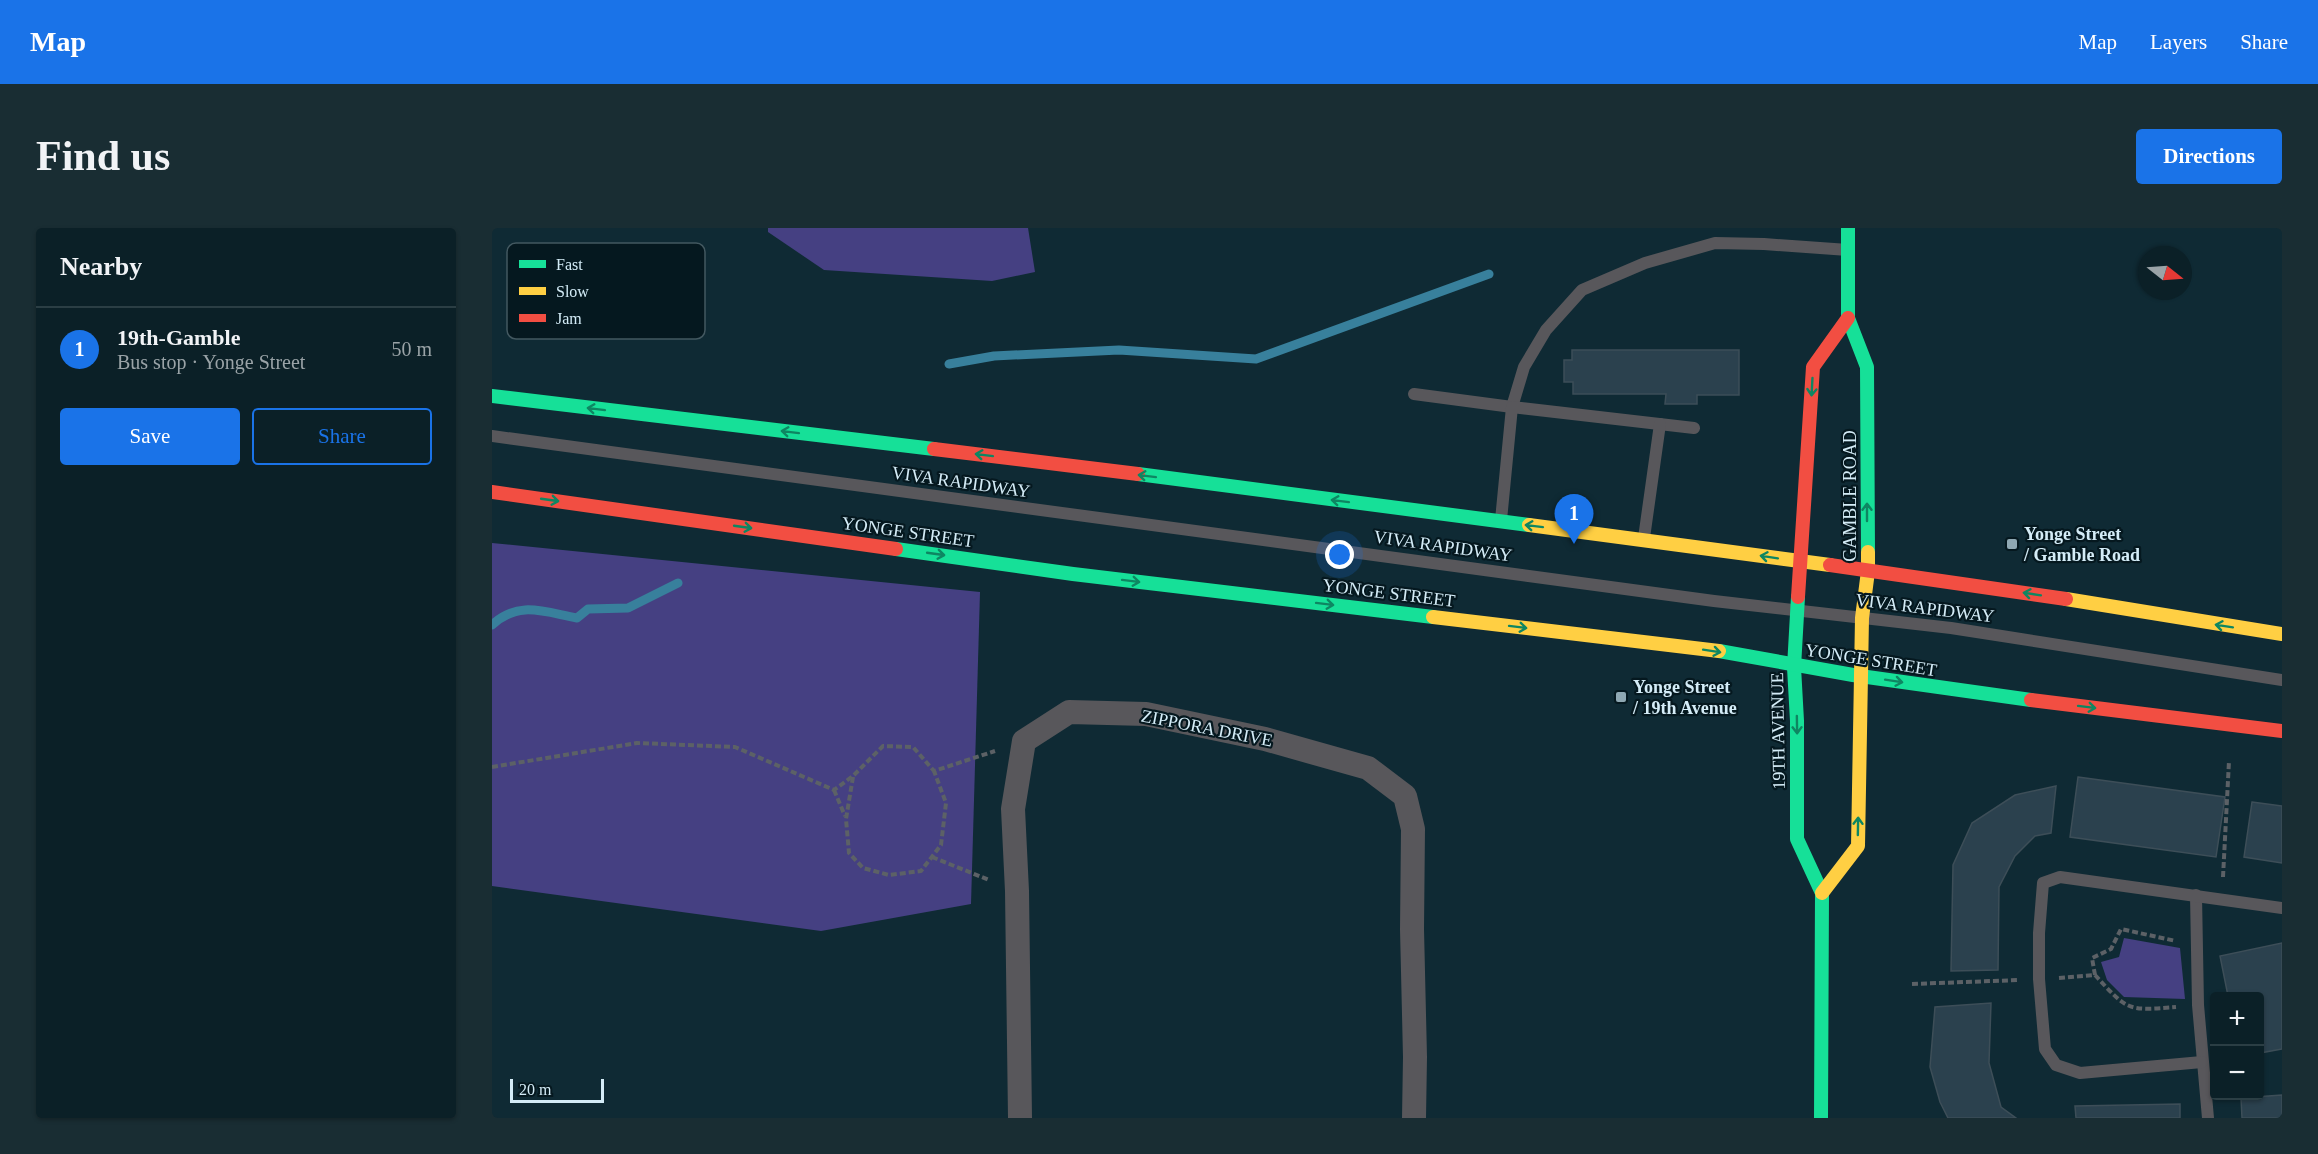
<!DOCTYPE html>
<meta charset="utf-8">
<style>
body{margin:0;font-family:Georgia,serif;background:#192d33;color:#f1f3f6}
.controls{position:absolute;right:18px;bottom:18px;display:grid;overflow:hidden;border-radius:6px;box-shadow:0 2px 4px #0004}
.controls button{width:54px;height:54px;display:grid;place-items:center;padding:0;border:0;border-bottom:2px solid #2b3e44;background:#0b2027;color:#f1f3f6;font:30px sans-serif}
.compass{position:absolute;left:1646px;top:18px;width:54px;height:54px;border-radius:50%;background:#0b2027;box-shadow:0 2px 4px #0004;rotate:107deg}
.scale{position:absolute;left:18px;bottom:15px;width:94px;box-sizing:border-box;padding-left:6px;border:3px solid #d4ecf7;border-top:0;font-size:16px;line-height:21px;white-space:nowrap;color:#d4ecf7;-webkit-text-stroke:4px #05181f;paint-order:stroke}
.you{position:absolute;left:848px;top:327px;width:21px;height:21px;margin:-15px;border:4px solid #fff;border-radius:50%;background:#1a73e8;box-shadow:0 0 0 9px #1a73e833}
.badge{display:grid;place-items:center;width:39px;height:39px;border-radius:50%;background:#1a73e8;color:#fff;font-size:20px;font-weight:700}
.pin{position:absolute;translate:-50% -50px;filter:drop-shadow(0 2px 3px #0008)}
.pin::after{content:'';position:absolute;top:32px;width:21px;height:18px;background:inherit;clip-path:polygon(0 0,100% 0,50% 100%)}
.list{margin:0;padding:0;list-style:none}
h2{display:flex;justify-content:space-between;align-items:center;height:78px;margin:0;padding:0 24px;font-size:26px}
h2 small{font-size:20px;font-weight:400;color:#9aa3a7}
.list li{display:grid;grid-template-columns:39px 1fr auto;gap:18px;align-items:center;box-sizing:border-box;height:84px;padding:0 24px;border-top:2px solid #2b3e44}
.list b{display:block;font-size:22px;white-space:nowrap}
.list p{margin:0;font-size:20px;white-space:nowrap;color:#9aa3a7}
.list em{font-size:20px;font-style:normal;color:#9aa3a7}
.actions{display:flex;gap:12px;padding:18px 24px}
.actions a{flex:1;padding:14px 0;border:2px solid #1a73e8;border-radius:6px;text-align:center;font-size:21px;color:#1a73e8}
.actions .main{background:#1a73e8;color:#fff}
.map{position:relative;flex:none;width:1790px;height:890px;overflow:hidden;border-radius:6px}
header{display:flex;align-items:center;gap:36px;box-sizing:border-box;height:84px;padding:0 30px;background:#1a73e8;color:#fff}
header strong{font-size:28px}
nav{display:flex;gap:33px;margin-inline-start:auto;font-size:21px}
.intro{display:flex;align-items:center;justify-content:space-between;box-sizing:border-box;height:144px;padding:0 36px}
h1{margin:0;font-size:42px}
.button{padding:15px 27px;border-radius:6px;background:#1a73e8;color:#fff;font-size:21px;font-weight:700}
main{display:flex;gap:36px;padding:0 36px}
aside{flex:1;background:#0b2027;border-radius:6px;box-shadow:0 2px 4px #0004}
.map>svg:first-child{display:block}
.green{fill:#454082}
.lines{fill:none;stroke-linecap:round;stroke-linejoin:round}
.stream{stroke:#38809c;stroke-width:9}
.building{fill:#2b414e;stroke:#3d4e58;stroke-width:1.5}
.path{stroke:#5c6166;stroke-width:4;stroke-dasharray:6 3;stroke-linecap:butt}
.lane{stroke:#58575b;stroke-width:12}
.street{stroke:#58575b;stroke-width:24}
.fast{stroke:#16e098;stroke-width:14}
.slow{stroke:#ffcf43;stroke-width:14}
.jam{stroke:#f24e42;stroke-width:14}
.oneway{stroke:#0e8662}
.poi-dot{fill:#8fa8b3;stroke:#05181f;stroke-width:2}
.labels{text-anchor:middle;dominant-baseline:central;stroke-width:4.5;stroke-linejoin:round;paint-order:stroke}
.street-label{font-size:18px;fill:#d4ecf7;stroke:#05181f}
.poi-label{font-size:18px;font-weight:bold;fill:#d4ecf7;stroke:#05181f;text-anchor:start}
.key{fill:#05181f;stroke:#435860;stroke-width:1.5}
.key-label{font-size:16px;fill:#d4ecf7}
</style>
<header>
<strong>Map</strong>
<nav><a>Map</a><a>Layers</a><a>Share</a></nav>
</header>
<div class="intro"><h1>Find us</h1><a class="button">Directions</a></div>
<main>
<aside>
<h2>Nearby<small></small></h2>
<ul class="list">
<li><span class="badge">1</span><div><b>19th-Gamble</b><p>Bus stop · Yonge Street</p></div><em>50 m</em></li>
</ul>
<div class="actions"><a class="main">Save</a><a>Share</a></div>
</aside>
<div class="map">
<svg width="1790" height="890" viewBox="0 0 1790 890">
<rect width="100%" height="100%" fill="#0f2a34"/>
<g class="green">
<path d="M276 0H536L543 44 500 53 332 42 276 4Z"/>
<path d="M0 315 488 364 479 676 329 703 0 658Z"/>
<path d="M1632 710 1688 720 1693 771 1632 769 1615 752 1609 734 1627 729Z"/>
</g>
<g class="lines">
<g class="stream">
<path d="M457 136 502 128 627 122 764 131 997 46"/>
<path d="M0 397C27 372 52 384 85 390L96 381 136 380 186 355"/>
</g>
</g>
<g class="building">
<path d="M1080 122H1247V167H1205V176H1173L1174 166H1081V154H1072V132H1080Z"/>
<path d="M1586 549 1733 569 1724 629 1578 609Z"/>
<path d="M1564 558 1559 605 1543 608 1523 628 1507 659 1506 742 1459 743 1461 637 1480 595 1523 567Z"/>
<path d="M1760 574 1790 578V635L1752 629Z"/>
<path d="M1790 715V821L1768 825V768H1736L1728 728Z"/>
<path d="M1499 775 1497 835 1509 879 1524 890H1456L1448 874 1438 839 1443 779Z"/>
<path d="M1790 867V890H1750L1749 870Z"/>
<path d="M1688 876V890H1584L1583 878Z"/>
</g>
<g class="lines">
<g class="path">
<path d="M0 539 145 515 243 519 342 562 361 548 391 518 421 519 442 543 503 523"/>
<path d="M361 549 354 591 357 625 371 640 397 647 429 643 449 617 454 575 442 543"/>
<path d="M342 562 353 588"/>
<path d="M440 629 497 652"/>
<path d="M1731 649 1737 533"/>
<path d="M1603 747 1600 730 1619 721 1629 701 1684 713"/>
<path d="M1567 750 1603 747C1636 783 1635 783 1684 779"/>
<path d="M1420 756 1527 752"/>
</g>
<g class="lane">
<path d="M922 166 1020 179 1032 139 1054 102 1090 62 1153 35 1223 15 1272 16 1356 22"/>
<path d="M0 208 1222 373 1459 400 1790 452"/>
<path d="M1009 292 1020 179 1202 200"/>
<path d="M1152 310 1168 196"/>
<path d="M1704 667 1706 777 1716 890"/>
<path d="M1710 834 1588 845 1564 837 1553 821 1547 751V705L1551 655 1568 649 1790 680"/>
</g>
<path class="street" d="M528 890 525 663 521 581 532 513 577 484 654 486 773 511 876 540 913 568 921 601 920 701 923 829 922 890"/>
<g class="fast">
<path d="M1356 0V90L1375 139 1376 324"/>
<path d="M0 168 442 221"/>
<path d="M646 246 1037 297"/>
<path d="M404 321 581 346 941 389"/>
<path d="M1306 369 1302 439 1305 493V611L1330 665 1329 890"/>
<path d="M1227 423 1361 447 1539 472"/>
</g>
<g class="slow">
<path d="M1037 297 1338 337"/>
<path d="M1574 371 1790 406"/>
<path d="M941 389 1227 423"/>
<path d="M1330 665 1366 618 1370 390 1376 343V324"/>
</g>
<g class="jam">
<path d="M442 221 646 246"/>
<path d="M0 264 404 321"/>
<path d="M1338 337 1574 371"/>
<path d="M1306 369 1321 139 1356 90"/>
<path d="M1539 472 1790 503"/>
</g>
</g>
<defs><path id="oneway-shaft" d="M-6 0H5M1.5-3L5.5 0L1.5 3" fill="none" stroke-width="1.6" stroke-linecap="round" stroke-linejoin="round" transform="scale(1.5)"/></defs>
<g class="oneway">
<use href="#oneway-shaft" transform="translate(1320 159) rotate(93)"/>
<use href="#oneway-shaft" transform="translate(104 181) rotate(-173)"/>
<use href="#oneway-shaft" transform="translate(298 204) rotate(-173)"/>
<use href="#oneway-shaft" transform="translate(492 227) rotate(-173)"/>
<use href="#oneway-shaft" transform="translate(655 248) rotate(-173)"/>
<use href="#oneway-shaft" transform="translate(58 272) rotate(8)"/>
<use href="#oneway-shaft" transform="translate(848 273) rotate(-173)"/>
<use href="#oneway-shaft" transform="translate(1375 284) rotate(-90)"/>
<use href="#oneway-shaft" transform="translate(1042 298) rotate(-173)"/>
<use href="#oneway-shaft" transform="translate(251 299) rotate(8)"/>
<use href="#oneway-shaft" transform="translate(444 326) rotate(8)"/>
<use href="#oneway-shaft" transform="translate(1277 329) rotate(-171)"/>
<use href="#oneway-shaft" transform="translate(639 353) rotate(7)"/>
<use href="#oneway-shaft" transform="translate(1540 366) rotate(-171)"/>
<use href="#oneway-shaft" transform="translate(833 376) rotate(7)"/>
<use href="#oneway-shaft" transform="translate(1732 398) rotate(-171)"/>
<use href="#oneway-shaft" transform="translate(1026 399) rotate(7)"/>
<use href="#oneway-shaft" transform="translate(1220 423) rotate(9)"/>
<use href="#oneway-shaft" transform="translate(1402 453) rotate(9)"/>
<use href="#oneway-shaft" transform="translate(1595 479) rotate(7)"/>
<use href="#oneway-shaft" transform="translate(1305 497) rotate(89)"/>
<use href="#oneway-shaft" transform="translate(1366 598) rotate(-89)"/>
</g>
<g class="poi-dot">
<rect x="1514" y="310" width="12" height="12" rx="3"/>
<rect x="1123" y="463" width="12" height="12" rx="3"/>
</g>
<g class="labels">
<g class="street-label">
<text transform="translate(469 254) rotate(8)">VIVA RAPIDWAY</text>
<text transform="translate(1358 268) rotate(-90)">GAMBLE ROAD</text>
<text transform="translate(416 304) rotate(8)">YONGE STREET</text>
<text transform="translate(951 318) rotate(8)">VIVA RAPIDWAY</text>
<text transform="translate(897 365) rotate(7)">YONGE STREET</text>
<text transform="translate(1433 380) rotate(7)">VIVA RAPIDWAY</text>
<text transform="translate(1379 432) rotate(9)">YONGE STREET</text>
<text transform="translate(715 500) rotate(11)">ZIPPORA DRIVE</text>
<text transform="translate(1286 503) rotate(-91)">19TH AVENUE</text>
</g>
<g class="poi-label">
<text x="1532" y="306">Yonge Street<tspan x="1532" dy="21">/ Gamble Road</tspan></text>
<text x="1141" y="459">Yonge Street<tspan x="1141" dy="21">/ 19th Avenue</tspan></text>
</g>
</g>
<rect x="15" y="15" width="198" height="96" rx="9" class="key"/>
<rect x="27" y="32" width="27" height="8" fill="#16e098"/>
<rect x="27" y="59" width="27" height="8" fill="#ffcf43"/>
<rect x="27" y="86" width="27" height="8" fill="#f24e42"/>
<g class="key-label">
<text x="64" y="42">Fast</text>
<text x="64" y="69">Slow</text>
<text x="64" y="96">Jam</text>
</g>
</svg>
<div class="controls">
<button>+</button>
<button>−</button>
</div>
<svg class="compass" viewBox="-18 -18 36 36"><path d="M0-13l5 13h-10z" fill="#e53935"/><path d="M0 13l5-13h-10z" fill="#9aa3a7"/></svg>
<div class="scale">20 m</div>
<div class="you"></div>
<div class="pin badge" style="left:1082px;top:316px">1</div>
</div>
</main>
